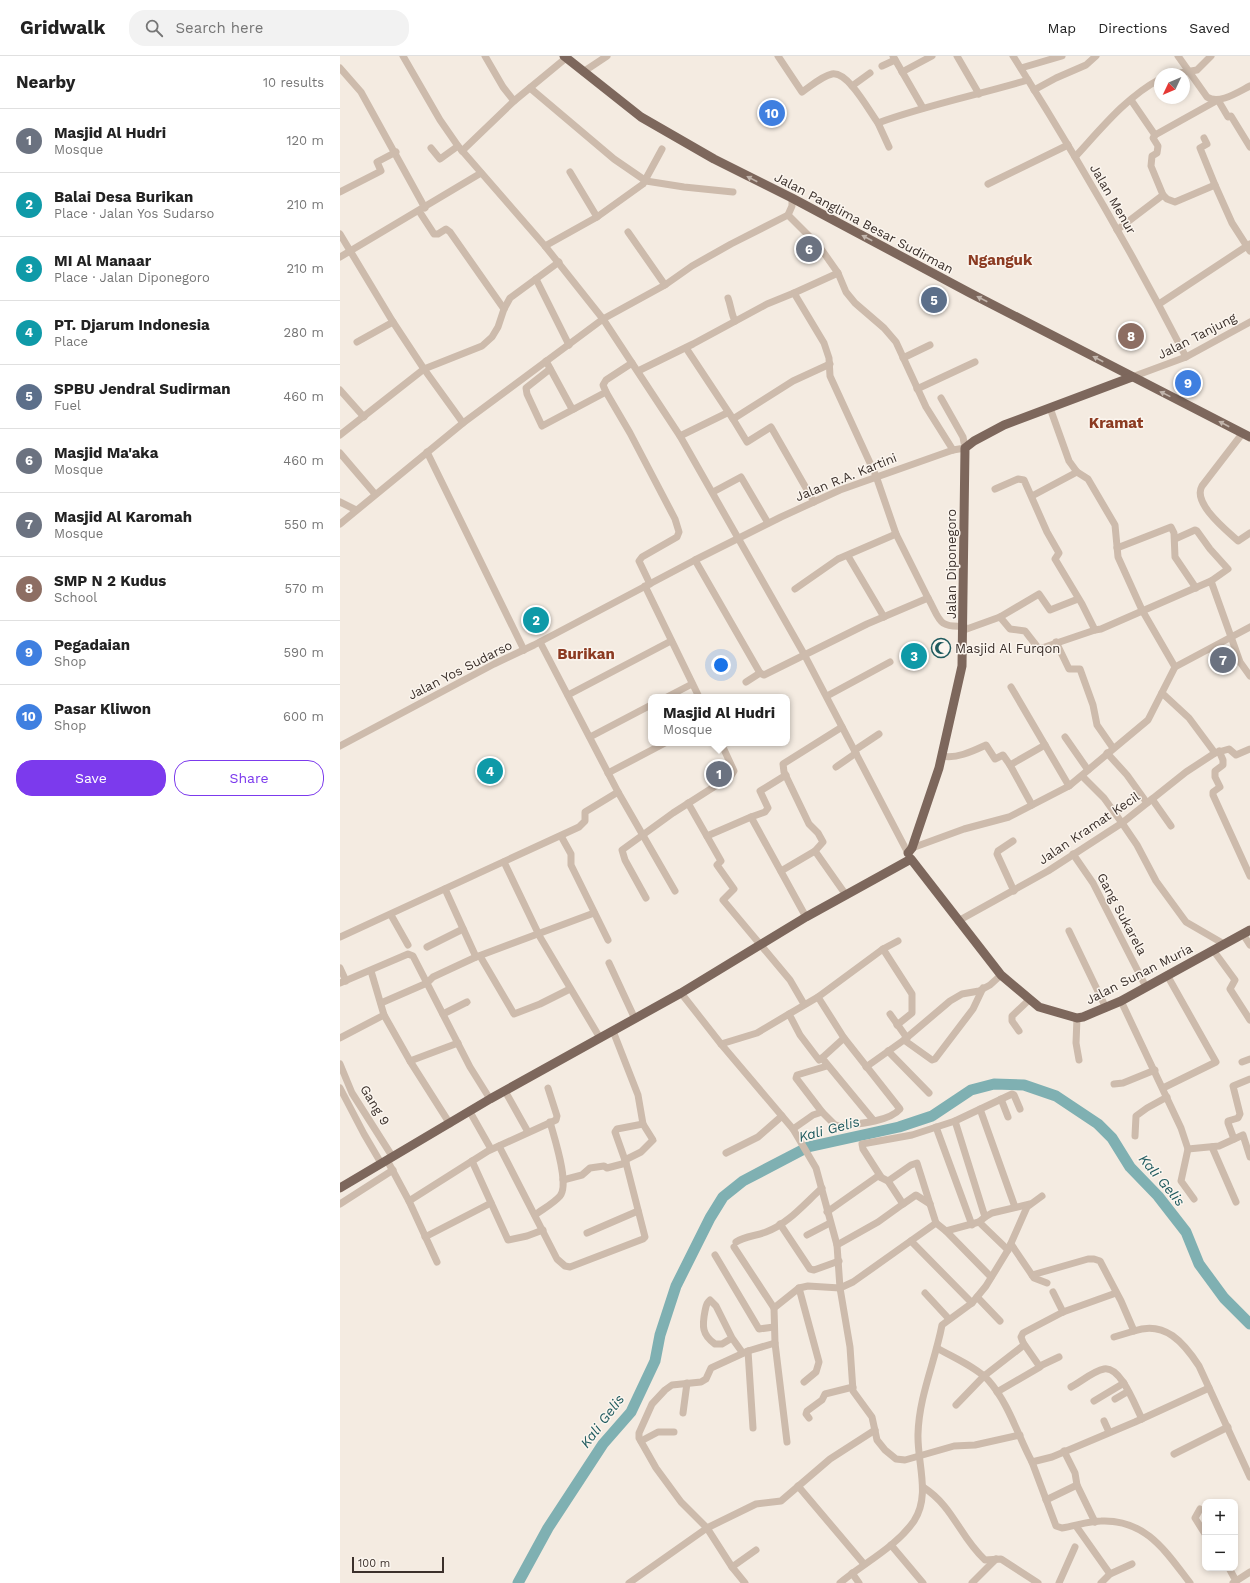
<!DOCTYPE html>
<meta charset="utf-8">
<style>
body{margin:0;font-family:"Work Sans",sans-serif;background:#f2f2f2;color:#222}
.controls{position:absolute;right:12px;bottom:12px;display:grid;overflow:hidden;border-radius:8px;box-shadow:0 2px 6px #0003}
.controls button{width:36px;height:36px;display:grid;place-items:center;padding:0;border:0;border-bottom:1px solid #e0e0e0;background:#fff;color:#222;font:20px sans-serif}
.compass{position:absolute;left:814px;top:12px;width:36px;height:36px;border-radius:50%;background:#fff;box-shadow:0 2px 6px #0003;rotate:226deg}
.scale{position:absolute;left:12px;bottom:10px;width:92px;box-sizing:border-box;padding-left:4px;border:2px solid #3b302b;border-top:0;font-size:11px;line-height:14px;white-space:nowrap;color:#3b302b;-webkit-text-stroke:3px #fbf5ee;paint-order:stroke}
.you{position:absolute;left:381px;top:609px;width:14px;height:14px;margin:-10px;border:3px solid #fff;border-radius:50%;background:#1a73e8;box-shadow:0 0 0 6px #1a73e833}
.badge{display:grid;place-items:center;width:26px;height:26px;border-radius:50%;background:#7c3aed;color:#fff;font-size:13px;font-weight:700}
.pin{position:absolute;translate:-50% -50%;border:2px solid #fff;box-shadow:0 1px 4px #0006}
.popup{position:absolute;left:308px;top:638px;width:142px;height:52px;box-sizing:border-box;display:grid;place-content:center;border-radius:8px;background:#fff;filter:drop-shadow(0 1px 3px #0005);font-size:13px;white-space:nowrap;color:#767676}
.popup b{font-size:15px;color:#222}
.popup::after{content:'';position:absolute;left:50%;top:100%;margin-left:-8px;border:8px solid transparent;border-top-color:#fff}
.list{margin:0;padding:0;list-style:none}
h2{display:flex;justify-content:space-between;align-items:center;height:52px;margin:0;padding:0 16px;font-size:17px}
h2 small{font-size:13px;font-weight:400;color:#767676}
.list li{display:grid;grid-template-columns:26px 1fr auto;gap:12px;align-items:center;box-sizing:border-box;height:64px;padding:0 16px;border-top:1px solid #e0e0e0}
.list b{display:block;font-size:15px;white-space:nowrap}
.list p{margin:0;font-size:13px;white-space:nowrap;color:#767676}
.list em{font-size:13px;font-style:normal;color:#767676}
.actions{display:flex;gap:8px;padding:12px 16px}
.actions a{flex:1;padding:9px 0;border:1px solid #7c3aed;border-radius:16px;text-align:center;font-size:14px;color:#7c3aed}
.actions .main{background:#7c3aed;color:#fff}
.icon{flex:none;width:22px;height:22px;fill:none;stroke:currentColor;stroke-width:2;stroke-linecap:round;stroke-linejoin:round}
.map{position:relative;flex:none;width:910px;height:1527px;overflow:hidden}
header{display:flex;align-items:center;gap:24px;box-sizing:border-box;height:56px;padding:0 20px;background:#fff;border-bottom:1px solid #e0e0e0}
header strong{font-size:19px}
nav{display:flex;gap:22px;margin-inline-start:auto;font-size:14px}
.search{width:280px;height:36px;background:#f2f2f2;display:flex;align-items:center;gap:10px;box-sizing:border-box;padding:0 14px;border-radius:16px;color:#767676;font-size:15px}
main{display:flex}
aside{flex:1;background:#fff}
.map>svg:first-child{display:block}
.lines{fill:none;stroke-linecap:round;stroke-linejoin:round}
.river{stroke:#7fb0b2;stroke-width:11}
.minor{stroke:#cdbbac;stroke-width:7}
.major{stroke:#7d675c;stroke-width:9}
.oneway{fill:#c2b5ac}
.labels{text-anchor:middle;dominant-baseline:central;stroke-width:3;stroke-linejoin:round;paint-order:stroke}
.street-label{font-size:13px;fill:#3b302b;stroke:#fbf5ee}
.poi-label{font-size:13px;fill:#3b302b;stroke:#fbf5ee;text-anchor:start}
.water-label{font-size:14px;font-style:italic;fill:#1f5a5e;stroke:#fbf5ee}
.quarter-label{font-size:15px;font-weight:bold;fill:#8c3b22;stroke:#fbf5ee}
</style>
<header>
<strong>Gridwalk</strong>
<div class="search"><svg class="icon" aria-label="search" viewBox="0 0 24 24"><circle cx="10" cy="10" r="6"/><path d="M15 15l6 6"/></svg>Search here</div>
<nav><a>Map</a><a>Directions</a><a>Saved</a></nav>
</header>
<main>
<aside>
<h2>Nearby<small>10 results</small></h2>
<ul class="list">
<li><span class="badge" style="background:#6b7280">1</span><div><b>Masjid Al Hudri</b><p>Mosque</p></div><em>120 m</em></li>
<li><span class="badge" style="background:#0f9aa8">2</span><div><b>Balai Desa Burikan</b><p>Place · Jalan Yos Sudarso</p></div><em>210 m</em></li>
<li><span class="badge" style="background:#0f9aa8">3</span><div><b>MI Al Manaar</b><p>Place · Jalan Diponegoro</p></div><em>210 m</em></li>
<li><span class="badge" style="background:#0f9aa8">4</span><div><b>PT. Djarum Indonesia</b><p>Place</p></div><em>280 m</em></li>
<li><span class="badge" style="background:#5c6f8a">5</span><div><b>SPBU Jendral Sudirman</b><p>Fuel</p></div><em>460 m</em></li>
<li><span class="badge" style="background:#6b7280">6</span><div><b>Masjid Ma'aka</b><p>Mosque</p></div><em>460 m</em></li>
<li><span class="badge" style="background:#6b7280">7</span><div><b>Masjid Al Karomah</b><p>Mosque</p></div><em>550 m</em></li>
<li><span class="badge" style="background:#8d6e63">8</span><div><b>SMP N 2 Kudus</b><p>School</p></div><em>570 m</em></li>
<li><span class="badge" style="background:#3f7fe0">9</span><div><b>Pegadaian</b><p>Shop</p></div><em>590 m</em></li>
<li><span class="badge" style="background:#3f7fe0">10</span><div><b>Pasar Kliwon</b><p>Shop</p></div><em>600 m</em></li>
</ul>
<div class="actions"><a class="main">Save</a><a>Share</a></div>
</aside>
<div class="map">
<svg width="910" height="1527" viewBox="0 0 910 1527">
<rect width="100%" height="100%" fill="#f4ebe1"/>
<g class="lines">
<path class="river" d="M178 1527 208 1472 263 1388 291 1356 315 1305 320 1279 336 1230 370 1162 383 1141 403 1125 468 1091 559 1071 592 1060 631 1034 654 1028 684 1029 716 1040 758 1068 772 1082 790 1111 818 1140 846 1176 859 1208 884 1242 910 1268"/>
<g class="minor">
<path d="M63 0 100 64 118 90 205 190 263 263 340 380 464 598 570 801"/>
<path d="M145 0 163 31 174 45"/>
<path d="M438 0 462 36C471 30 482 20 492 18 508 15 529 55 538 67"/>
<path d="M553 0 583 52"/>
<path d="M617 0 639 38"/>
<path d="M673 0C735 98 793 198 846 301"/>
<path d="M838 0 867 41C879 49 898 36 910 30"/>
<path d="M542 10 555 4"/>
<path d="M0 12 21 36 85 152"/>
<path d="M681 12 722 0"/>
<path d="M243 16 267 0"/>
<path d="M562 16 592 0"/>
<path d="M834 18 857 14 871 0"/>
<path d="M512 30 530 17"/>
<path d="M190 32 274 103 306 125 344 131 393 136"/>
<path d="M694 34 716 22 746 9 756 0"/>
<path d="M878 44 888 61 891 60 910 91"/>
<path d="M815 79 876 45"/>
<path d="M864 82 867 88 860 92 875 129"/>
<path d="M549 91 538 67C587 49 638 39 688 24"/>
<path d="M91 92 100 103 118 90"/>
<path d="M122 95 174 45 226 2"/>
<path d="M735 101C760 74 786 41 820 23"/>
<path d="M230 116 257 161"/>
<path d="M648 128 728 89"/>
<path d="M0 136 41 115 37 106 56 96"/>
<path d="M823 139 827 143 835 146 875 129 892 167 910 195"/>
<path d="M79 155 94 178H98L106 173 110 176 164 253"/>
<path d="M448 159 479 190 498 217 506 236 515 247 544 272 556 286 586 351 613 394"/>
<path d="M777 174 823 139 811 110 812 100 817 97 818 90 813 82 815 79 791 44"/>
<path d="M288 176 325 229"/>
<path d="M0 178 53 266 84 313 123 367"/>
<path d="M205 190 257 161 303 128 322 93"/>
<path d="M0 201 141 117"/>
<path d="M196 223 229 289"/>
<path d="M454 237 498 217"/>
<path d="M388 242C391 250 391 257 395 265"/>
<path d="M819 248 910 188"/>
<path d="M17 286 53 266"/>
<path d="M346 292 393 363 453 325 490 308"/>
<path d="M563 302 590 289"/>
<path d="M206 305 231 351 234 353 266 336 263 329 266 324 292 307"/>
<path d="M210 313 186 332 187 338 202 370 234 353"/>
<path d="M298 315 353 288 427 248 454 237 484 287 489 302 490 320 536 420 556 478 588 542 527 568 424 619 420 617 355 504"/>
<path d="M792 321 846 301 910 266"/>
<path d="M577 333 635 306"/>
<path d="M0 334 24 361"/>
<path d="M266 336 290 377 335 463 339 476 337 481 302 501 299 505 310 528"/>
<path d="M710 352 729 405 737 416 748 423 775 469 778 501 802 554 835 611"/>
<path d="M393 363 407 386 431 371 474 446"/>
<path d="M902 378 862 430C852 447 886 474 898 485L910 477"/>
<path d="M0 379 84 313 142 290 152 281 158 271 164 253 170 242 219 206"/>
<path d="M340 380 387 357"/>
<path d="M87 396 184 594"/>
<path d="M0 397 35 438"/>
<path d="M655 433 678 423 684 424 707 476 719 497 715 503 742 548 755 574 761 573 871 525 900 606 910 620"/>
<path d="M373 436 401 421 428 467"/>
<path d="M692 440 737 416"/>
<path d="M0 446 16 454"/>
<path d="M0 468 123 367 263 263 325 229 352 210 391 188 448 159 452 150V142"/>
<path d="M835 483 855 474 857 475 870 493 888 513 871 525"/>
<path d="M777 492 831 471 834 477 835 501 856 532"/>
<path d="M508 500 544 561"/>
<path d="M305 530 359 641"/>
<path d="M455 533 498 503 556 478"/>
<path d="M588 542C600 563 597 572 624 570"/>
<path d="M660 561 670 573 685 575 699 593 755 574"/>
<path d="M624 574 660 561 699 538 710 554 738 543"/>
<path d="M200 586 278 736 335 835"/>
<path d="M716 586 729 613H740L753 649 757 669 773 692"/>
<path d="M406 626 420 617"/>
<path d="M671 631 729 730"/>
<path d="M822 637 849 662 875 697"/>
<path d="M228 639 331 585"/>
<path d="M487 640 550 606"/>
<path d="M327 641 352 628"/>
<path d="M250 681 311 649"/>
<path d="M725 681 748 714"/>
<path d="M0 690 154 608 194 589 355 504 441 461 500 434 613 394 625 392 623 381 601 342"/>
<path d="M515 694 539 678"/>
<path d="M879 695 883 704V709L875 715V721L880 731 873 736V739L910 820"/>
<path d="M767 697 787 719 807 747"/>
<path d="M602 700C617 703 633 695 646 689L655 703 663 699 670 709 705 689"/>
<path d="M670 709 692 749"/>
<path d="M496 711 516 697"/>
<path d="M268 717 325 687"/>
<path d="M446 719 420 735 428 752 425 756 411 761 466 861"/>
<path d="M742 720 764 742 782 767 797 789 816 825 846 866 884 888"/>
<path d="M812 743 831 770"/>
<path d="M348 747 381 805 377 809 394 833 383 844 450 924 464 948"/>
<path d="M221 780 231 798V809L268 884"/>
<path d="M367 780 411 761"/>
<path d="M673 785 658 795 657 798 674 835"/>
<path d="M572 792 624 773 669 761 729 730 808 664 835 611 910 571"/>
<path d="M475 795 506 839"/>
<path d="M733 798 753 827 806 931"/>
<path d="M164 806 200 881 260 982"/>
<path d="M441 815 475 795 483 786 478 777 469 768 444 716 443 708 502 671"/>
<path d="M105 833 136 901"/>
<path d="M306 842 285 804 282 794 333 757 391 720 394 715 381 687"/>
<path d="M51 859 68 889"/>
<path d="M618 865 708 815 782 767 846 716 875 697 889 693 896 699 910 693"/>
<path d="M729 875 766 952"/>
<path d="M903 878 910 889"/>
<path d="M0 881 239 771 245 765V756L278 736"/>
<path d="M87 891 123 873"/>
<path d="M543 893 572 938V957L557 969"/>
<path d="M873 894 895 924 890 933 910 964"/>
<path d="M140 900 174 958 200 948 230 933"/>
<path d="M269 907 295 963"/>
<path d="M0 912 6 925"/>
<path d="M31 915 44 959 70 1005 110 1068"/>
<path d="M0 927 68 898 73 900 130 1011 150 1043"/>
<path d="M341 937 381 988 453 1073 476 1112 497 1189 500 1232 510 1291 513 1335 532 1361 537 1384 545 1394 556 1403 565 1404 614 1390 635 1389 680 1379"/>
<path d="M781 945 841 1072 848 1093 841 1125 854 1143"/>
<path d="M41 947 87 927 93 921 136 901 254 857"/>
<path d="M103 958 127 946"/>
<path d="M449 958 478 941"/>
<path d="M550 958 567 982"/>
<path d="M737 962 736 987 739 1004"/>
<path d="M273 975 298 1039 303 1068 313 1084 301 1096 285 1104"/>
<path d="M679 975 672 965V960L690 943"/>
<path d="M0 982 44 959"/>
<path d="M504 982 478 941 543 893 558 885"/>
<path d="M564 984 592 1004 595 1003 633 953 643 932"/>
<path d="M381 988 417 977 449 958 460 979 479 1004 482 1002"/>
<path d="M548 995 589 1037"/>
<path d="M70 1005 118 987"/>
<path d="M902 1006 910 1003"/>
<path d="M0 1008 12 1037 52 1100"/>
<path d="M526 1011 564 984 610 945 622 938 639 935 650 929 661 919"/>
<path d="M774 1028 783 1027 815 1014"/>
<path d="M0 1032 24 1078 41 1107"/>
<path d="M823 1032 876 1006 827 919"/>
<path d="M165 1035 188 1076"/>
<path d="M661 1043 668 1061"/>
<path d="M640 1053 675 1151"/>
<path d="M130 1056 151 1093"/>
<path d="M482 1056 456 1022 457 1019 487 1010"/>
<path d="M615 1065 672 1038 674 1039 680 1053"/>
<path d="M596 1071 632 1169"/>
<path d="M453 1073 473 1059 482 1056 495 1069 499 1070C516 1068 549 1066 560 1053L504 982 482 1002 534 1065"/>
<path d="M795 1080 796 1060 807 1052 827 1041"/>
<path d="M894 1083 888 1067V1065L898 1062 900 1058 893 1030 910 1023"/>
<path d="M159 1090 217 1203 225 1210 230 1211 303 1183 305 1181 286 1107 275 1076 277 1073 303 1068"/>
<path d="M872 1091 896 1146"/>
<path d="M848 1093 879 1090 903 1079 910 1101"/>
<path d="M386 1097 418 1081 442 1060"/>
<path d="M47 1104 69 1145 148 1095 216 1064 217 1060 208 1032"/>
<path d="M132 1105 168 1184 187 1180 203 1174"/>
<path d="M541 1121 523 1093 522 1088 572 1079 615 1065 645 1161 639 1166"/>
<path d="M223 1124 242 1119 250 1112 264 1110 267 1112 286 1107"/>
<path d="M548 1125 571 1109 577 1107 596 1167"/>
<path d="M69 1145 97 1206"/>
<path d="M0 1148 53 1114"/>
<path d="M563 1148 576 1139 590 1148"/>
<path d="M487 1156 538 1120 548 1125 563 1148 538 1166 497 1189"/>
<path d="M195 1159C203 1153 214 1147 220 1140 230 1128 214 1081 210 1066"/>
<path d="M645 1161 652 1157 690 1148"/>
<path d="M440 1168 470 1213 474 1214 499 1205"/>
<path d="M606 1175 651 1221"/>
<path d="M247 1177 298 1155"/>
<path d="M467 1179 490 1167"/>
<path d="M85 1181 151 1147"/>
<path d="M571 1185 632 1247"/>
<path d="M396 1186C405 1180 416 1180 426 1176 448 1168 465 1147 482 1132"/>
<path d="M671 1188 694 1222 707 1227"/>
<path d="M394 1191 434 1252"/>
<path d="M375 1199 419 1273 434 1271"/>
<path d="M692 1219 748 1203H754L760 1205 781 1245 794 1275C825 1264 844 1287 859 1310L910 1421"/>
<path d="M459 1232 479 1306 476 1316 464 1326"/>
<path d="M713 1236 723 1256"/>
<path d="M585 1237 609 1263"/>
<path d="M637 1241 660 1265"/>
<path d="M774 1281 794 1275"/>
<path d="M392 1282 376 1250 370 1244C366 1247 366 1251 365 1255 362 1270 362 1279 375 1288H382L392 1282 402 1296"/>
<path d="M435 1287 434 1252 459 1232 468 1230 500 1232 513 1226 596 1167 606 1175 639 1166 668 1194"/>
<path d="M597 1292C612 1301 638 1312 649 1325 669 1348 678 1380 692 1406L712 1401 795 1366 869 1332"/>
<path d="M408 1295 435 1287 447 1386"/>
<path d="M700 1310 719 1301"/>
<path d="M731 1331C741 1326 753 1315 764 1313 781 1310 795 1350 802 1363"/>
<path d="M657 1336 700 1311 684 1288"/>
<path d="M775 1343 787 1336"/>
<path d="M754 1345 784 1327"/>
<path d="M616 1349 644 1320 684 1289 681 1281 683 1277 723 1256 776 1237"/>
<path d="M343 1357 347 1327"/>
<path d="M469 1362 466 1358 467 1355 482 1344 485 1338 513 1331"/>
<path d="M764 1365 769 1376"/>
<path d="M301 1385 318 1376H334"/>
<path d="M724 1395 735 1417 737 1429 755 1466"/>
<path d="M834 1398 888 1371"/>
<path d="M692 1406 716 1470 722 1472C735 1470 749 1465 761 1465 806 1463 826 1496 850 1527"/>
<path d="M458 1430 524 1508"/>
<path d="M583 1431C614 1451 619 1480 645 1504L661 1503 698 1527"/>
<path d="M706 1444 737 1429"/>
<path d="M860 1453 855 1462 865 1478"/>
<path d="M736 1470 770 1518"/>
<path d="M551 1489 583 1527"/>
<path d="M392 1511 416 1494"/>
<path d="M889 1512 896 1525"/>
<path d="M512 1517 519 1527"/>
<path d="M289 1527 367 1472 416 1448 441 1445 490 1403 535 1374"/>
<path d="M405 1527 392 1511 367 1472 341 1446 316 1412 299 1382V1377L312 1348 325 1334 332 1329 361 1326 366 1323 371 1312 408 1295 413 1372"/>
<path d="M500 1527C524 1507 556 1491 574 1465 591 1439 577 1407 578 1378 579 1340 595 1306 602 1269L632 1247 646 1230 668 1194 687 1151 702 1140"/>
<path d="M632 1527 656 1503"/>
<path d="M719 1527 735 1491"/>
<path d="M761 1527 770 1518 792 1508"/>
<path d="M893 1527 910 1516"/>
</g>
<g class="major">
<path d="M224 0 301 61 374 103 452 142 630 237 910 381"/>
<path d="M568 797 572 792 599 712 622 610 625 392 634 385 664 369 792 321"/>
<path d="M0 1132 150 1043 341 937 466 861 571 803 661 919 699 951 737 962 743 961 781 945 910 874"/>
</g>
</g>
<defs><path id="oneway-solid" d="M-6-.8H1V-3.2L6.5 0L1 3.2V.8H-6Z"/></defs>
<g class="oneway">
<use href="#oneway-solid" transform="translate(412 123) rotate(-153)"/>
<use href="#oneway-solid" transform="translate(527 182) rotate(-152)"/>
<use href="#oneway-solid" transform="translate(642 243) rotate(-153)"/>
<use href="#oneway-solid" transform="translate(758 303) rotate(-152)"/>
<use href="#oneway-solid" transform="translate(825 338) rotate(-154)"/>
<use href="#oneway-solid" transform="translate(884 368) rotate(-152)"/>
</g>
<defs>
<symbol id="mosque-ring" viewBox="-11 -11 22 22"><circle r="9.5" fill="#fbf5ee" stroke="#1f5a5e" stroke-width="1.5"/><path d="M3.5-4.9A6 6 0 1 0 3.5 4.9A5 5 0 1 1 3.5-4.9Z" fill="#1f5a5e"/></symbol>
</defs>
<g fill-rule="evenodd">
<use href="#mosque-ring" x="590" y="581" width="22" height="22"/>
</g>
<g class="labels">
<g class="street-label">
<text transform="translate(773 143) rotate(60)">Jalan Menur</text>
<text transform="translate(524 167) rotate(28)">Jalan Panglima Besar Sudirman</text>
<text transform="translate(857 280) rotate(-27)">Jalan Tanjung</text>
<text transform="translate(506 421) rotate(-22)">Jalan R.A. Kartini</text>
<text transform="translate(611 508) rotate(-90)">Jalan Diponegoro</text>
<text transform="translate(120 614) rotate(-27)">Jalan Yos Sudarso</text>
<text transform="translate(749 772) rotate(-34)">Jalan Kramat Kecil</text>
<text transform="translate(782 858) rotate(62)">Gang Sukarela</text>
<text transform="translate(799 918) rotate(-27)">Jalan Sunan Muria</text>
<text transform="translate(35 1049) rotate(59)">Gang 9</text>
</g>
<g class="poi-label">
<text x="615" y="592">Masjid Al Furqon</text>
</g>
<g class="water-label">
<text transform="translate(489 1073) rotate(-15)">Kali Gelis</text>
<text transform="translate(822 1124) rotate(50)">Kali Gelis</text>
<text transform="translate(262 1365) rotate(-53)">Kali Gelis</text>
</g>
<g class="quarter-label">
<text x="660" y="204">Nganguk</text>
<text x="776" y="367">Kramat</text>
<text x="246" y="598">Burikan</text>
</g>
</g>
</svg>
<div class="controls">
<button>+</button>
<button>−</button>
</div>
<svg class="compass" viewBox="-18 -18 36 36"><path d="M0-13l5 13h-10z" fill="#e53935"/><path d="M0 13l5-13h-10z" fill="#767676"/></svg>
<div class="scale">100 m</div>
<div class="you"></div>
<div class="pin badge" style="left:379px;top:718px;background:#6b7280">1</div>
<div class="popup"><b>Masjid Al Hudri</b>Mosque</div>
<div class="pin badge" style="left:196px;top:564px;background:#0f9aa8">2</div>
<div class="pin badge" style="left:574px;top:600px;background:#0f9aa8">3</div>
<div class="pin badge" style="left:150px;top:715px;background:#0f9aa8">4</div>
<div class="pin badge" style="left:594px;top:244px;background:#5c6f8a">5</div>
<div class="pin badge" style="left:469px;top:193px;background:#6b7280">6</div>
<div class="pin badge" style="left:883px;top:604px;background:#6b7280">7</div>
<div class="pin badge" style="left:791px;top:280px;background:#8d6e63">8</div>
<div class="pin badge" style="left:848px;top:327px;background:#3f7fe0">9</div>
<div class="pin badge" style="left:432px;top:57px;background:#3f7fe0">10</div>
</div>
</main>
